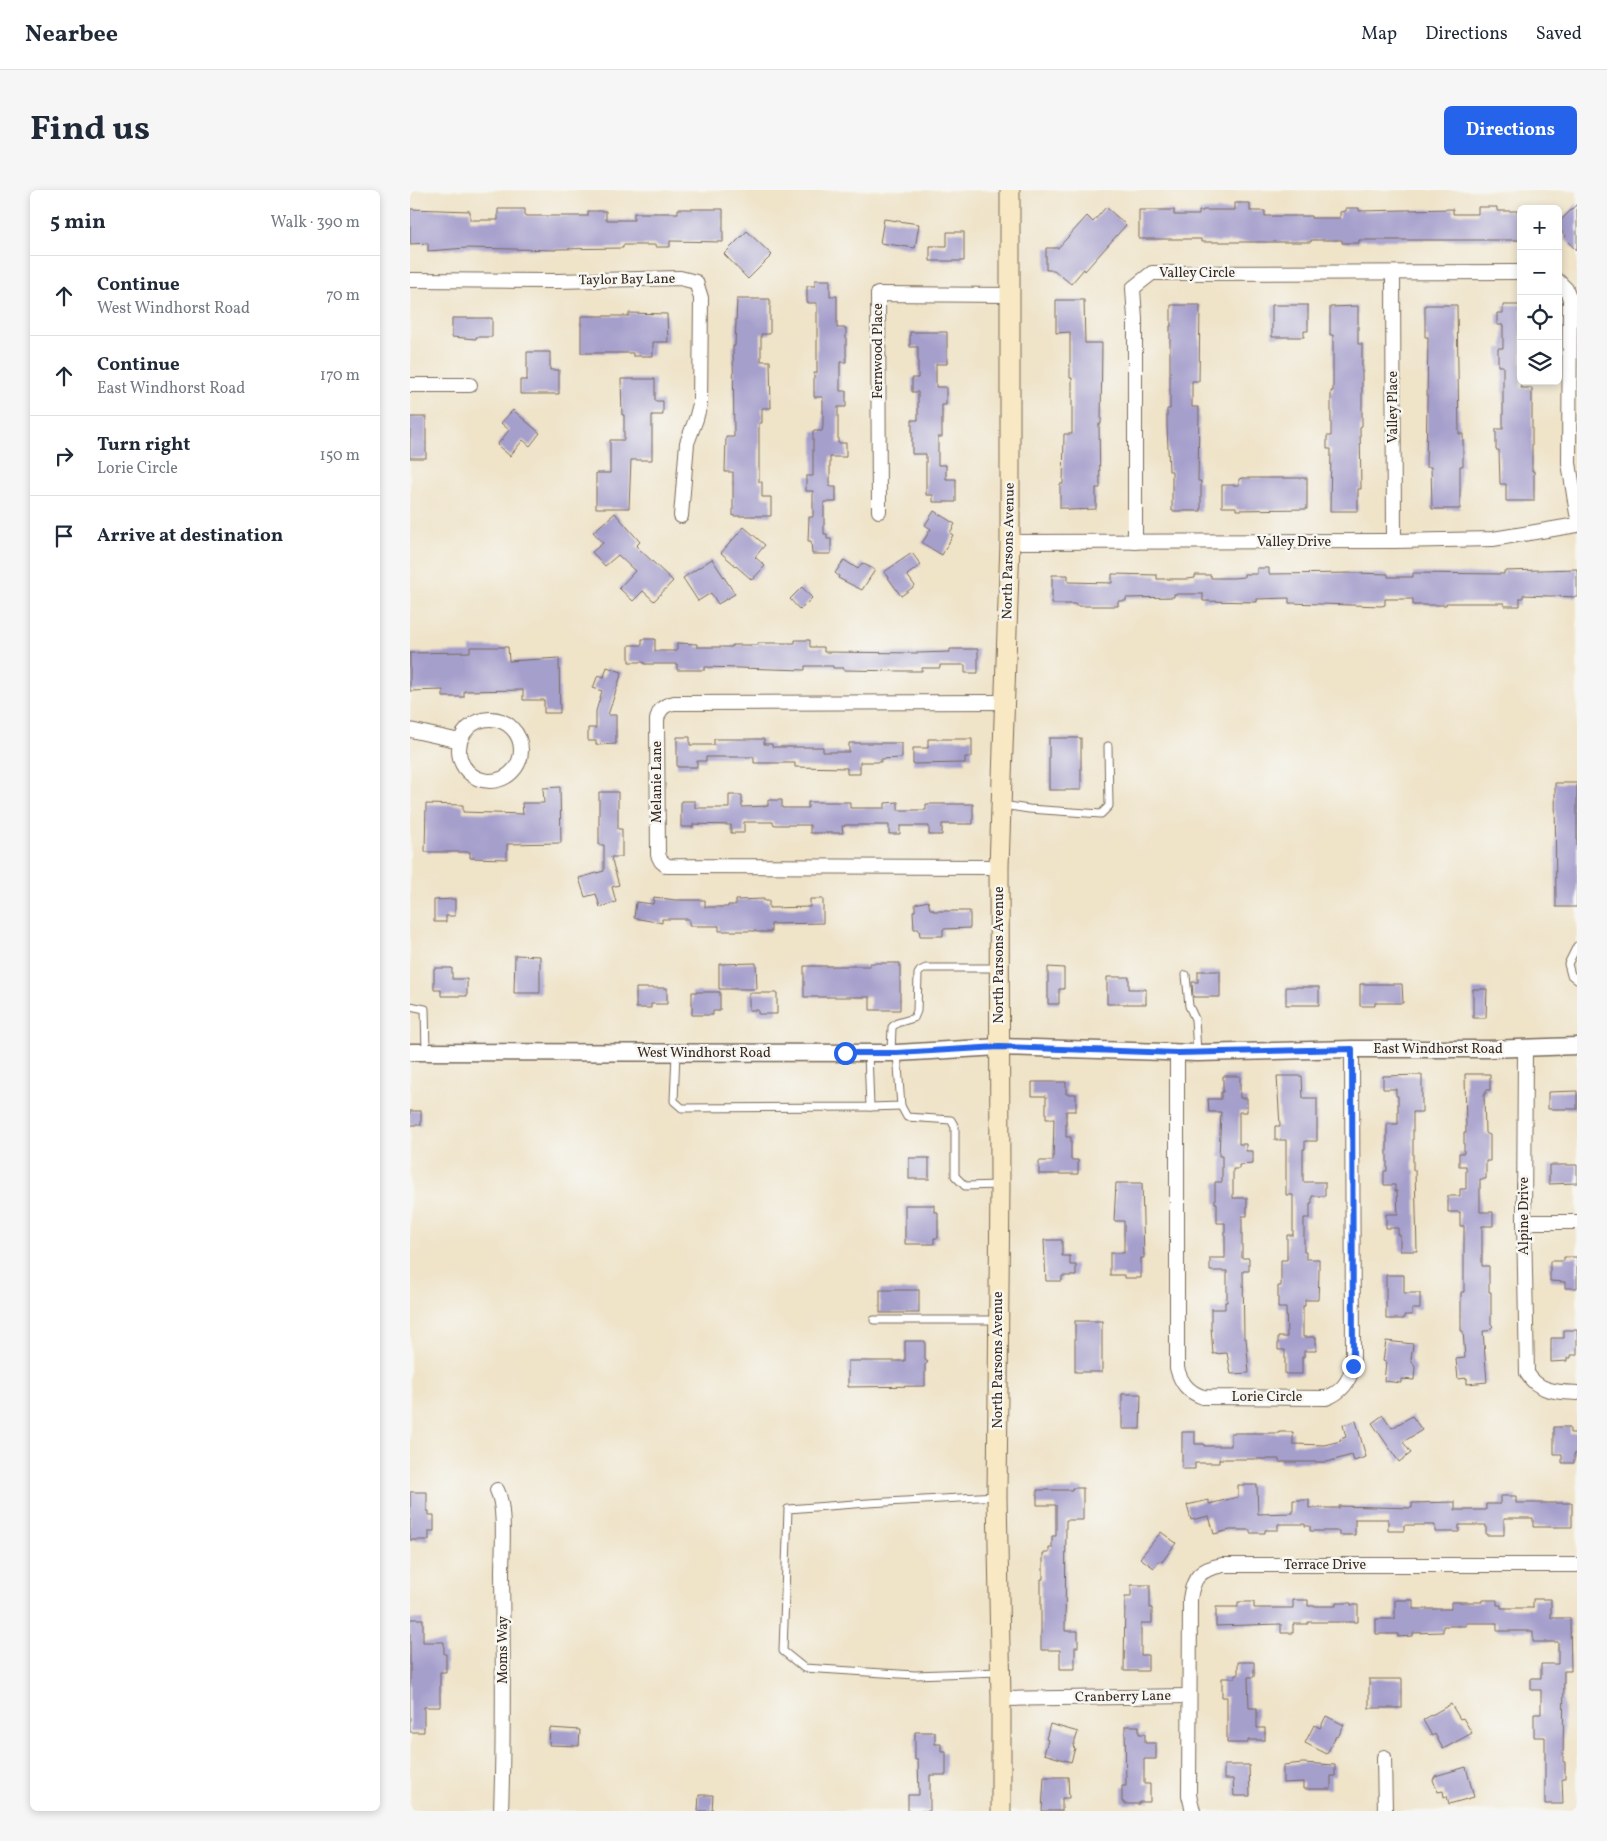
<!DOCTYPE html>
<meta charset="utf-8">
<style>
body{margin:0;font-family:Vollkorn,serif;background:#f6f6f7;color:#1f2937}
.controls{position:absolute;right:15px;top:15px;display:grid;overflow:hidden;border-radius:8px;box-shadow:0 2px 8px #0003}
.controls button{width:45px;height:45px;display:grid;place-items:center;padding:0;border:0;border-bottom:1px solid #e0e1e3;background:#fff;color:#1f2937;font:25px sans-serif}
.stop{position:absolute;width:15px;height:15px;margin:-11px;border:4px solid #2563eb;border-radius:50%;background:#fff}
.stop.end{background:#2563eb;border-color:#fff;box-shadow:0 1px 5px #0008}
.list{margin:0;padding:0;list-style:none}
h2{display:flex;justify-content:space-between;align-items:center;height:65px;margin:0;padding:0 20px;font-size:21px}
h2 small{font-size:16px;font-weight:400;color:#747a83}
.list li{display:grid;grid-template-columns:32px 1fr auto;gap:15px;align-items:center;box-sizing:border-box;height:80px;padding:0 20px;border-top:1px solid #e0e1e3}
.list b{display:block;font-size:19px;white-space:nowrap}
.list p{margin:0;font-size:16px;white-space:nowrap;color:#747a83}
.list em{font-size:16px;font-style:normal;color:#747a83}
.icon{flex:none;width:28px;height:28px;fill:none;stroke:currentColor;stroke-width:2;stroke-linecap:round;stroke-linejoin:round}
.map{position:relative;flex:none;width:1167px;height:1621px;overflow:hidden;border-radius:8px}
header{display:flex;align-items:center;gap:30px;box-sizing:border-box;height:70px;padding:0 25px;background:#fff;border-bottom:1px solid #e0e1e3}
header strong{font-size:24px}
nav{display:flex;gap:28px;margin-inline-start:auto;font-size:18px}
.intro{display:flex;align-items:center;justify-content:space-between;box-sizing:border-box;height:120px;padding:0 30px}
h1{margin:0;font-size:35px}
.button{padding:12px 22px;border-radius:8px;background:#2563eb;color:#fff;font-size:18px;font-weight:700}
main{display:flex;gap:30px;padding:0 30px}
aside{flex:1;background:#fff;border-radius:8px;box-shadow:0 2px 8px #0003}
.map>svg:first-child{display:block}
.building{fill:#a59fcc}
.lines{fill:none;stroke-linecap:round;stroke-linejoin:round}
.service-casing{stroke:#7a6b5a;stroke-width:9}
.minor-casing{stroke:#7a6b5a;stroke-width:16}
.tertiary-casing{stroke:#7a6b5a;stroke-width:19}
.secondary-casing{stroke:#7a6b5a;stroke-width:21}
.service{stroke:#fff;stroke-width:7}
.minor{stroke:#fff;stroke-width:14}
.tertiary{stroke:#fff;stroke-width:16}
.secondary{stroke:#f8e8c3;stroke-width:19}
.route{stroke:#2563eb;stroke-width:6}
.labels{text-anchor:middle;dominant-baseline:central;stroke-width:5;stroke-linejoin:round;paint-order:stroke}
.street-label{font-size:14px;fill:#3b2a1e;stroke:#f6f6f2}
</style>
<header>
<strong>Nearbee</strong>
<nav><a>Map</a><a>Directions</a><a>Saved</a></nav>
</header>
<div class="intro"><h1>Find us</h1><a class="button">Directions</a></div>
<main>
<aside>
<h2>5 min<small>Walk · 390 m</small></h2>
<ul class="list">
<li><svg class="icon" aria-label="ahead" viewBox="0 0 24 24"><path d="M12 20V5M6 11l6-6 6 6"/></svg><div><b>Continue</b><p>West Windhorst Road</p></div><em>70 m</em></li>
<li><svg class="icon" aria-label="ahead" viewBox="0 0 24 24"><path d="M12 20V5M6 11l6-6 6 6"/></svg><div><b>Continue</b><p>East Windhorst Road</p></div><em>170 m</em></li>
<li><svg class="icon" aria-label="right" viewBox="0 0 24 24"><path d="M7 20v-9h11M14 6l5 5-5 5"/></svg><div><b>Turn right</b><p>Lorie Circle</p></div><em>150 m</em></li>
<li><svg class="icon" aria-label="arrive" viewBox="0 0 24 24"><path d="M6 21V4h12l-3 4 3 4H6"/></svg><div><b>Arrive at destination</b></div></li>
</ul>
</aside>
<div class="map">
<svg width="1167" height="1621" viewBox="0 0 1167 1621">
<rect width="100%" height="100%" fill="#f6f6f2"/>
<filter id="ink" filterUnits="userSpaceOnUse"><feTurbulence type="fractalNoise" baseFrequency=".02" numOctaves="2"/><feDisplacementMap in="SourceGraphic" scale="10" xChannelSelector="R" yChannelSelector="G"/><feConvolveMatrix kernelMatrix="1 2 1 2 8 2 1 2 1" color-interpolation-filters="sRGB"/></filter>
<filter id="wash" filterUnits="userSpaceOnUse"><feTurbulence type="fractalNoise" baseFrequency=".0096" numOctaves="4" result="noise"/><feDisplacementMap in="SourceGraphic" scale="20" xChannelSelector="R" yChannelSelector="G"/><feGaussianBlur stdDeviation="1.12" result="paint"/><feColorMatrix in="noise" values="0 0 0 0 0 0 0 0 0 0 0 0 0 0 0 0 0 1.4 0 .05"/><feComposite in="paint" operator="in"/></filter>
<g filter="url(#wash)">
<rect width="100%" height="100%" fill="#efe3c8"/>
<g id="blocks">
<g class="building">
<path d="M825 13H840V21H855V26H901V28H930V22L936 21V18H949V21L1043 19V24H1068V17H1087V21H1111V50H949V53H932V50H901V52H791V49H729V20H764V25H789V21H793V20H825Z"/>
<path d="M1167 14V61L1154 48 1156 46 1148 39V33Z"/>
<path d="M696 17 716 35 675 81 674 79 661 94 644 80H636V58H648L677 26 683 32Z"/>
<path d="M0 19 60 21V30H88V19H115V26H178V21H196V30H224V23H268V19H313V52L260 51V57H246V55H213V58L146 59V60L56 58 18 61V53L0 54Z"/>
<path d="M474 29 509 34 505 58 470 53Z"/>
<path d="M337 41 362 65 338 89 314 64Z"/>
<path d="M537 42H554V71H520V56H537Z"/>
<path d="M405 90H420V106H427V138H436V172H430V201H436V217H428V253H436V267H420V297H426V312H414V344H417V349H421V364H402L401 351H398L399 327H403V301H396V286H403V241H412L413 236V207H404V183H407V113H397V96H405Z"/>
<path d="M327 109H360V144H351V171H360L361 218H352V233H349V292H352V307H361V326H323V282H315L316 247H324L323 156H325Z"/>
<path d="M646 110H674L675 153H692L691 234H689L690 298H686V319L658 320V318H650V294H653L654 244H662V188H660V142L646 143Z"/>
<path d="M761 115H790L789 191H782V217H788L789 220 788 291H791V321H762V281H759L757 236V219H760V136H761Z"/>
<path d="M862 115H898V141H894V147H862Z"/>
<path d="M1015 115H1047L1049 244H1053V276H1050V319H1022L1021 277H1016L1018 147H1015Z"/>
<path d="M1093 115H1111V198H1122V281H1124V311H1096V294H1090L1089 260H1086V239H1093V176H1088V158H1093V135H1087V123H1093Z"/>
<path d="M948 116V154H952V236L950 237 951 299H948V321H920L921 259H917V246H921V201H923V145H920V117Z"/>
<path d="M219 123 257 124 258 152H243V166H223V163H171V126H219Z"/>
<path d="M42 128H82V147H66V149L42 147Z"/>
<path d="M500 142H537V174H526V197H536V215H532V247H528V275H536V289H546V312H523V305H516V264H502V230H508V202H502V188H508V157H500Z"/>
<path d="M117 162H140V180H149V204H110V190H117Z"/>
<path d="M211 189H245V211H253V225H242V270H221L219 318H186V283H200V250H214V225H212Z"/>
<path d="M103 220 130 243 120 256 113 250 100 266 87 255 99 240 91 233Z"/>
<rect x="0" y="227" width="16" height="41"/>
<path d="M832 288H897V319L826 320V317H812V295H829V289Z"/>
<path d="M524 321 545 334 540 343 543 345 532 365 512 353 521 339 515 335Z"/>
<path d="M205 323 230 352 226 356 263 391 244 411 233 401 223 411 209 398 225 381 208 365 195 376 182 362 193 353 183 342Z"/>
<path d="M334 337 355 355 345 367 355 376 342 390 311 363Z"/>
<path d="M502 363 511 375 497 385 505 396 491 406 474 382Z"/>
<path d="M302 369 325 404 308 414 301 403 288 411 273 388Z"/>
<path d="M434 370 448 379 452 373 465 380 452 400 428 388 429 386 425 383Z"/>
<path d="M847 378H859V384L944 383 978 384V387H1003V383L1094 384V381L1167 379V407L1113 405V408H1110V416H1094V413H1036V415H1003V409H975V415L972 416 879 413V408L847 409V412L793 411V404H764V407L716 408V411H708V416H666V414H642V385H658V392L702 393V384L747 385V389H777L785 388V385H801V388H823L834 387V384H847Z"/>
<path d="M392 397 402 408 390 420 380 409Z"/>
<path d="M232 449H245V461H267V453L287 454V457H322V455H348V453H385V450H400V457H414V462L508 463 540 462V459H568V483H555V475H530V478H512V481H492L434 480V478H423V476H395V480L295 477V480H267V474H234V472H219V455H232Z"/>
<path d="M60 457H98L99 471 149 468 150 523H134V510H113V500L54 501V507H33V500L0 501V463L60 462Z"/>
<path d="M197 477 212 482 198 525H206V554L187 555H186V551H178V538H186V521L192 501 183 498 188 485 194 487Z"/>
<path d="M267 547H280V555H304V549H354V554H362V557H413V562H439V553H492V568L471 569V572H450V584H437V578L385 577V573H344V567H296V571H287V577H267Z"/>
<rect x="639" y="548" width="32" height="52"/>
<path d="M518 549H562V567H555V573L503 574V558H518Z"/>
<path d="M1145 593H1167V717H1146Z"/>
<path d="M150 597 151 653 97 654V669L60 668V662H15L16 614 53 615V622L113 624 112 613H134L133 598Z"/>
<path d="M189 602H208V639H212V667H201L209 695 202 697 206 712 190 717 186 704 175 707 169 688 194 681V655H189Z"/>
<path d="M319 605H332V617L358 616V610H372V618H398V612H440V618H475V613L488 612V620H516V614H563V634H532V645H519V636H490V644H479V635H435V636H432L433 643H400V635H366L363 634V632H334V643H321V635L283 634V637H271V611H285V618H319Z"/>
<path d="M244 707 265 710H295V717H318V715H326V710L354 709V711H359V718L400 717V709H413V733L361 734V742H346V741H309V736H279V729H252V733L224 728 226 712 243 714Z"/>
<path d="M45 709V726H36V732H24V710Z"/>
<path d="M518 711 520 719H523V721H560V738L533 739V746H510L509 739H504L503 721H505V714Z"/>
<path d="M105 765 130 766V803H104Z"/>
<path d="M346 773 347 799H309V774Z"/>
<path d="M460 773H490V820H460V807H394V776H460Z"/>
<path d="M638 777 654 778V799H649V814H638Z"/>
<path d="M24 778H42V789H57V806H31V800H24Z"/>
<path d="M788 781H810V807H783L782 792H788Z"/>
<path d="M697 787H719V799H736V814H697Z"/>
<path d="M950 794H992L993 813H965V816H950Z"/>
<rect x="876" y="797" width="33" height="18"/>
<path d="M226 798H257V814H241V818H226Z"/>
<path d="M1063 799H1077L1076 828H1063Z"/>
<path d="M282 802H310V821H303V825H282Z"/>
<path d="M339 803H367V824H348V820H339Z"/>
<path d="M1055 884H1080V900H1076V904H1074L1075 943 1080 945V971H1076V989H1070V1022H1083V1036H1072V1076H1079V1102H1081V1134L1083 1136 1078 1141H1073L1077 1192 1057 1194V1188L1048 1189 1046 1169 1055 1168 1053 1141H1051V1102H1054V1036H1050V1022H1038V1006H1050V999H1056V976H1049V963H1054V943H1056Z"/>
<path d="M1012 885V922H1003V980H1005L1007 1061H990V1045H988V1038H976V1024H988L987 1001H985V995H974V981H977V934H988V906H986V899H973V886Z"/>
<path d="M813 886H830V908H837V922H829V954H836V961H843V974L829 975V979H823V1008H837V1026H832V1068H839V1081H833L834 1148H836L839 1183 821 1184 817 1163 803 1164 801 1137V1119H815V1112H817V1081H800V1068H815V1033H807V1013H805V992H812V966H809L811 922H799L798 909H811V902H813Z"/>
<path d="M867 886H892L893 908H907V951H895V959H893V992H915V1006H902V1013H900V1028H894V1062H896V1069H909V1083L908 1110H895V1116H893V1147H906V1161H894V1167H892V1184H875V1160H868V1147H877L876 1118H868V1096H871V1070H877V1045H883V1005H876V950H865V936H870Z"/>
<path d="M622 892H656V904H666V921H656V947H661V970H668V984H629V971H643L644 929H636V906H622Z"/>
<path d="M1167 901V919H1138V902Z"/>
<rect x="0" y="921" width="11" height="14"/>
<rect x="499" y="968" width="20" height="21"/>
<path d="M1139 975H1167V993L1139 994Z"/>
<path d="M706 993H732L734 1068H731V1088H714V1085H700V1063H714V1031H704Z"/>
<path d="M495 1015H524V1022H528V1048H524V1054H495Z"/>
<path d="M634 1050H652V1066H660V1075H666V1086H652V1091H636Z"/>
<path d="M1154 1067H1167V1098H1155V1092L1140 1091V1071H1154Z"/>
<path d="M976 1085H994V1103H1010V1119H1002V1125H994V1129H976Z"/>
<rect x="470" y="1100" width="39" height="23"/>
<rect x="665" y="1131" width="27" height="51"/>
<path d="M1154 1140H1167V1165H1161V1168H1157V1171L1141 1172V1148H1154Z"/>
<path d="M495 1151H515V1170L518 1172 515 1175V1196L438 1197V1171H495Z"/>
<path d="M976 1151 1003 1154 1001 1170 1005 1177 1004 1190 991 1189V1193L974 1191 976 1172 973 1171Z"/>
<path d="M712 1204H731L730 1239H712Z"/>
<path d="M973 1225 982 1238 1002 1226 1012 1240 993 1252 1001 1263 989 1272 962 1233Z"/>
<path d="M946 1231 956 1267 944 1271 942 1265 917 1272H869V1269H809V1273H785V1279H772V1242H785V1254H794V1256H821V1243H869V1242H883V1254L914 1255 931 1251 930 1249 936 1247 933 1235Z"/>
<path d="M1144 1237H1160V1243H1167V1264H1164V1273H1152V1264H1144Z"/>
<path d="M828 1295H847L848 1324 883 1323V1310H899V1318H929V1316L1002 1318V1313L1045 1312V1320H1076V1314H1090V1306H1106V1313H1162V1337H1123V1328H1094V1345H1076V1335H1049V1342H1025V1335H994V1341H978V1329H945V1345H929V1341H900V1336H895V1334H868V1340H855V1343H840V1340H820L804 1344 799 1326 781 1330 777 1315 799 1310V1314L828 1307Z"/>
<path d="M662 1298H673V1330H656L655 1441H668V1457H665V1479H650V1460H631V1389H633V1363H639V1358H642V1346H646V1315H627V1300H662Z"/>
<path d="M0 1302H17V1321H19V1325H24V1341H19V1350H0Z"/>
<path d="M751 1342 766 1353 752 1372 750 1370 744 1378 730 1368Z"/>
<path d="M721 1395H740V1418H742V1433H731V1465H738V1481H714L715 1407H721Z"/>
<path d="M1123 1409H1141V1428H1160L1161 1481H1154L1153 1572H1155V1589H1152L1153 1614H1135V1547H1124V1524H1131V1500H1121V1488H1131V1474H1148V1452H1123V1441H1087V1433H1056V1436H1033V1442L1003 1443V1446L988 1447V1444H966V1429H985V1410H1003V1419H1041V1412H1072V1410H1087V1415H1091V1418H1123Z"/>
<path d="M883 1410H898V1416H926V1413H941V1415H948V1432H898V1434H883V1443H871V1434L806 1436V1417H828V1412H844V1418H883Z"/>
<path d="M0 1429H13V1452H34V1464H36V1482H30V1517H14V1542H0Z"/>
<path d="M828 1472H844V1487H838L839 1518H847V1538H855V1550H838V1553H817V1507H812V1488H825V1485H828Z"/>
<rect x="959" y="1489" width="33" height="29"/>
<path d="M1041 1514 1050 1529 1053 1528 1062 1543 1033 1559 1025 1544 1022 1546 1013 1530Z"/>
<path d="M916 1526 934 1535 928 1547 926 1546 917 1564 895 1553 904 1535 910 1538Z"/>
<path d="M640 1534 668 1542 663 1557 665 1558 661 1572 634 1564 638 1550 636 1549Z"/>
<path d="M715 1536H729V1544H735V1553H746V1569H734V1594H740V1612H729V1614H714V1612H712V1596H716Z"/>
<path d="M140 1538 170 1540 169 1556 139 1555Z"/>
<path d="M505 1542H525V1554H531V1562H536V1585H520V1621H498V1605H509L508 1570H505Z"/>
<path d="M893 1573 925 1575V1586H921V1599H893V1592L873 1593V1575Z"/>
<path d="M814 1575H839L840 1606H824L823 1589H814Z"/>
<path d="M1056 1577 1064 1607 1039 1614 1037 1606 1034 1607 1033 1601 1028 1602 1023 1590 1025 1586Z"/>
<path d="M634 1587H658L659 1608H652V1621H632Z"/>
<path d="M289 1605H303L302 1621H288Z"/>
</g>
</g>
</g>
<g filter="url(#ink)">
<use href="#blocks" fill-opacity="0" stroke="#7a6b5a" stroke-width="1"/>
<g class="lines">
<defs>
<g id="service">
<path d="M592 615 619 619 691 624 699 616 698 556"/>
<path d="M1167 756 1158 774 1161 785 1167 790"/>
<path d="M776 785 779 816 785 829 787 862"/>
<path d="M0 816 15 819 16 862"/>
<path d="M266 863 264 911 272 918 460 917 458 863"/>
<path d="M481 863 482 837 487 833 504 828 507 821 508 784 510 781 516 778H587"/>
<path d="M491 916 497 927 541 930 545 937V986L555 996 589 995"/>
<path d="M460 917 491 916 487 863"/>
<path d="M464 1130H587"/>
<path d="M587 1306 458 1313 378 1319 373 1461 394 1478 505 1485 589 1482"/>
</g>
<g id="minor">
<path d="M983 83 984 351"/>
<path d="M0 90 147 91 270 88 286 92 291 108 290 214 286 229 277 253 271 326"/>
<path d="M1148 91 1156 99 1160 109 1159 273 1167 324"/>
<path d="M0 195H60"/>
<path d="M469 321 468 104 600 105"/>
<path d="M600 352 984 351 1083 349 1167 335"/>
<path d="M725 352V129L723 98 742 83 1111 82"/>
<circle cx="80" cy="560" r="31"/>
<path d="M0 540 50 551"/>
<path d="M589 677 257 676 251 671 248 665 247 530C249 519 254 515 264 513L595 512"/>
<path d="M1115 858 1114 1032 1117 1183C1128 1202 1147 1202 1167 1203"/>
<path d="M767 863V1178C771 1193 778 1202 793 1207L916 1208C932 1202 939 1192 943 1176L942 859"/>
<path d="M1114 1032H1167"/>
<path d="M87 1300C96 1317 92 1362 92 1383 93 1463 94 1542 91 1621"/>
<path d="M591 1509 779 1506"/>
<path d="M974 1567 975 1621"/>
<path d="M783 1621 779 1605 780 1409C783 1387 790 1379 813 1375H1167"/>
</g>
<path id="tertiary" d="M0 862 487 863 589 857 787 863 942 859H1078L1167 856"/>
<path id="secondary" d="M591 1621V1509L587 1306 590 995 589 677 600 352V0"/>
</defs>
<use href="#service" class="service-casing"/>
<use href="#minor" class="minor-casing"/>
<use href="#tertiary" class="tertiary-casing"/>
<use href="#secondary" class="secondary-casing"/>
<use href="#service" class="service"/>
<use href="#minor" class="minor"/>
<use href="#tertiary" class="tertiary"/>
<use href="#secondary" class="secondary"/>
</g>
</g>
<g class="lines" filter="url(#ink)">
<path class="route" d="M435 863H487L589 857 767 863 942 859 943 1176"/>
</g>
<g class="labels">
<g class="street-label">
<text x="787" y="83">Valley Circle</text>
<text transform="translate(217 90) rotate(-1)">Taylor Bay Lane</text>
<text transform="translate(468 161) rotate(-90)">Fernwood Place</text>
<text transform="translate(983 217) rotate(-90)">Valley Place</text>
<text x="884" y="352">Valley Drive</text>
<text transform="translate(599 361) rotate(-89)">North Parsons Avenue</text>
<text transform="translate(247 592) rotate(-90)">Melanie Lane</text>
<text transform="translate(589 765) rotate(-90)">North Parsons Avenue</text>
<text x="1028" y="859">East Windhorst Road</text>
<text x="294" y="863">West Windhorst Road</text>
<text transform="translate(1114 1026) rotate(-90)">Alpine Drive</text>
<text transform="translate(588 1170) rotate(-90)">North Parsons Avenue</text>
<text x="857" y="1207">Lorie Circle</text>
<text x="915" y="1375">Terrace Drive</text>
<text transform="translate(93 1460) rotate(-90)">Moms Way</text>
<text transform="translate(713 1507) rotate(-1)">Cranberry Lane</text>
</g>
</g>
</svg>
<div class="controls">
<button>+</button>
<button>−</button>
<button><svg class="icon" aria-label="locate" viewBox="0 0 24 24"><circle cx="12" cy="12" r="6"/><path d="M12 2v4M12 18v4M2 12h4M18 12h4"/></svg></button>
<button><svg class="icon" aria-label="layers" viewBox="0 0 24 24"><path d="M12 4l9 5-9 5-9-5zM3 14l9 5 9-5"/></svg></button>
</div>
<div class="stop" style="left:435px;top:863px"></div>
<div class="stop end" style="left:943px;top:1176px"></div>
</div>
</main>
